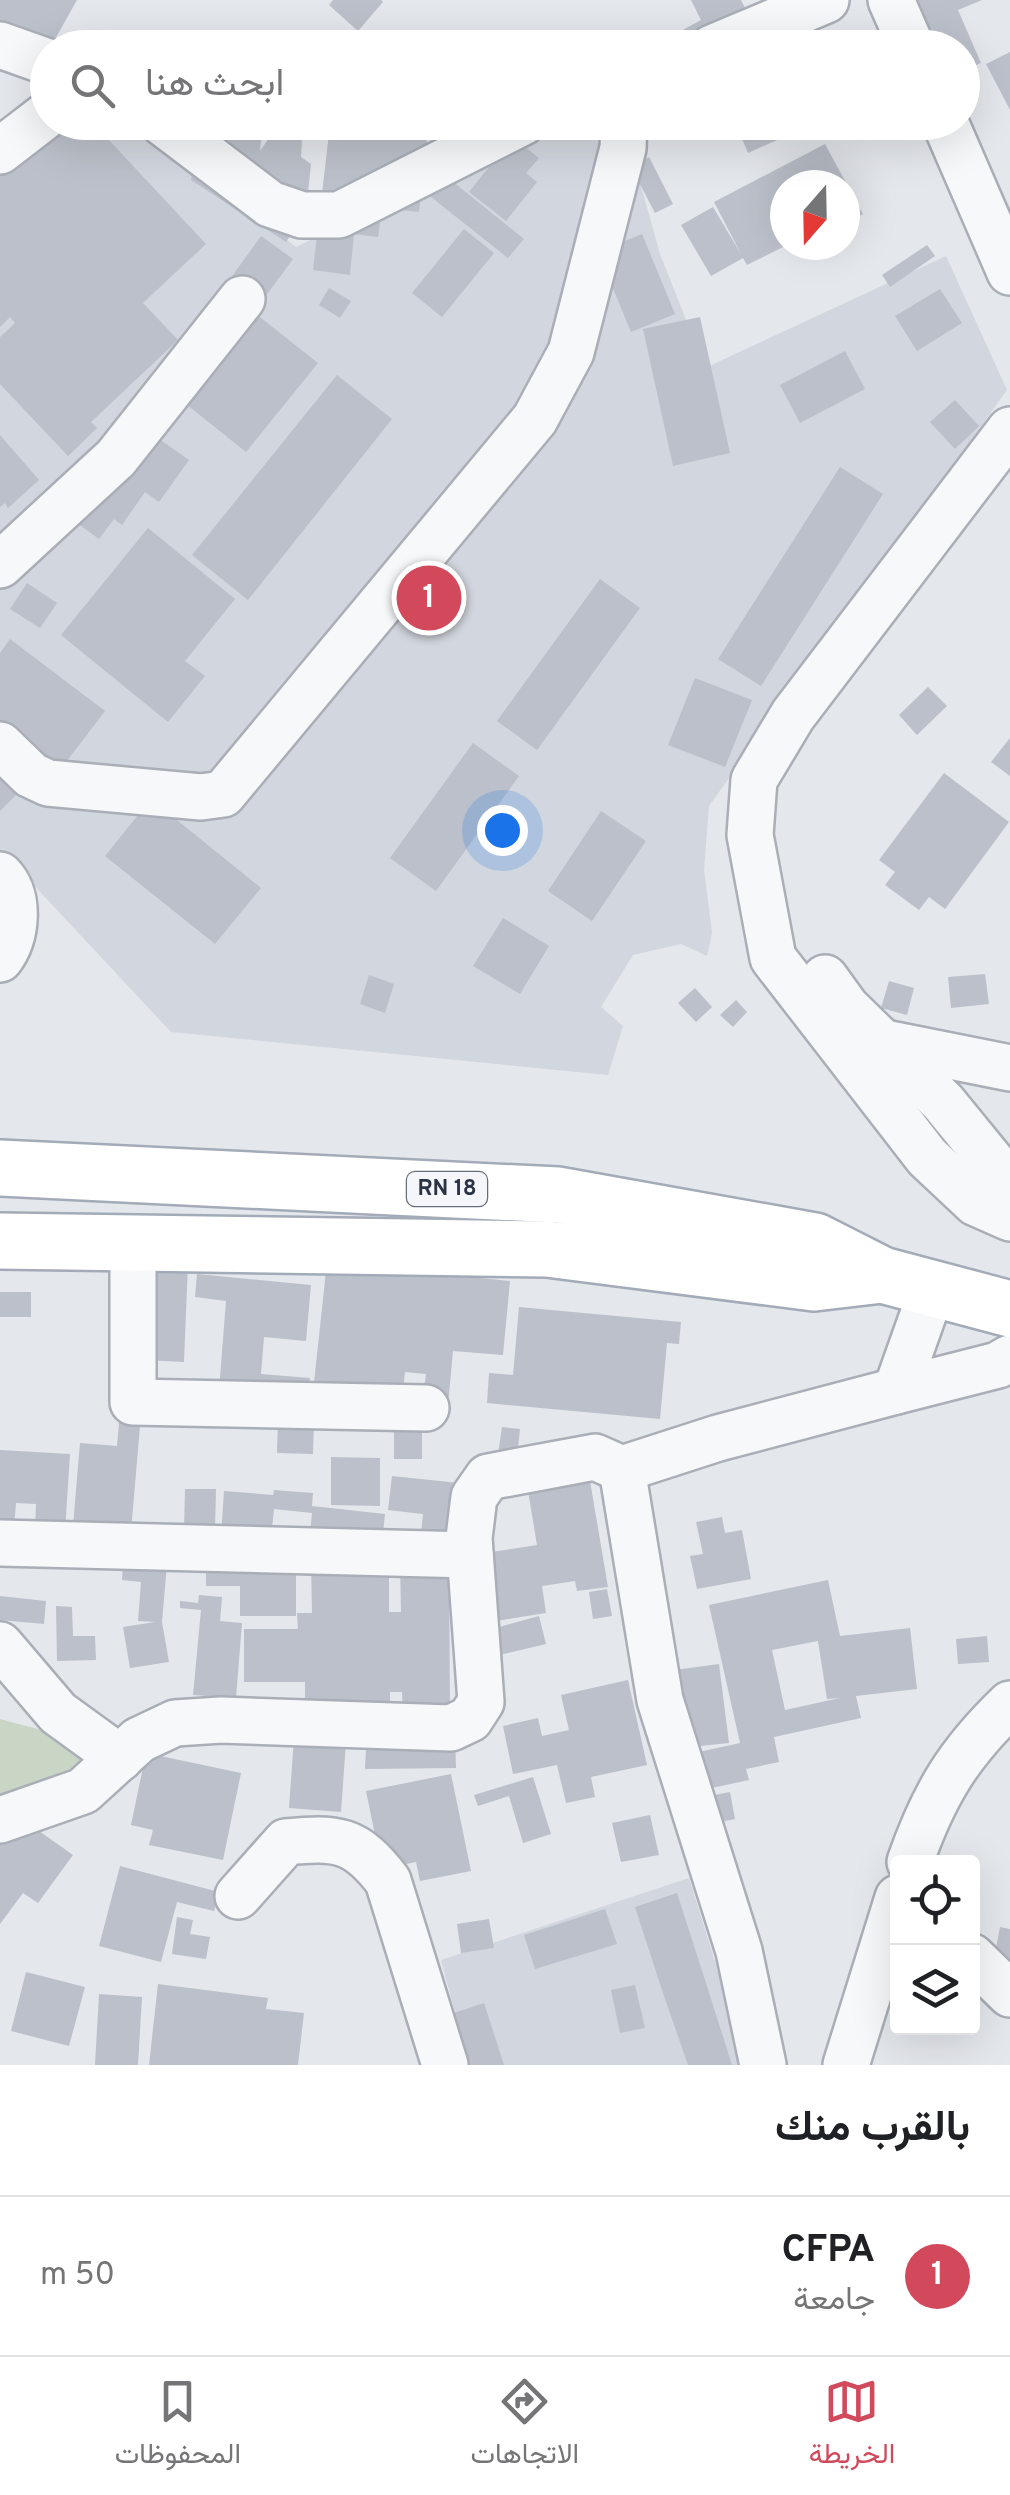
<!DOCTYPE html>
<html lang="ar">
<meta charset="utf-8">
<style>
body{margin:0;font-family:Overpass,Vazirmatn,sans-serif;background:#f6f6f6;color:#202124;direction:rtl}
.controls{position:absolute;right:30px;bottom:30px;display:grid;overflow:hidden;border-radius:10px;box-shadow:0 10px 40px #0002}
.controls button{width:90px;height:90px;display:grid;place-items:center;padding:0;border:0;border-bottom:2px solid #e0e0e0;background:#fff;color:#202124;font:50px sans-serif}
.compass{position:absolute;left:770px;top:170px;width:90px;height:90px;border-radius:50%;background:#fff;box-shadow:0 10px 40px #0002;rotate:200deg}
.you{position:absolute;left:502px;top:830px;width:35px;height:35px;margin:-25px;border:8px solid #fff;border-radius:50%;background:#1a73e8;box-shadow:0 0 0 15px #1a73e833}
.badge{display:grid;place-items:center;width:65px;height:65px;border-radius:50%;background:#d1495b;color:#fff;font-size:32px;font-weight:700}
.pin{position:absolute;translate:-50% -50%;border:5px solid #fff;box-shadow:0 2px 10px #0006}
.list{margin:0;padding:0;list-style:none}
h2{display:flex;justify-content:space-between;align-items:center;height:130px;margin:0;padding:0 40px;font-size:42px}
h2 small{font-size:32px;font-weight:400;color:#757577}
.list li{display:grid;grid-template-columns:65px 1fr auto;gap:30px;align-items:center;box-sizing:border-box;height:160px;padding:0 40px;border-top:2px solid #e0e0e0}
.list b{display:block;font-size:38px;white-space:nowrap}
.list p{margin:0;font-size:32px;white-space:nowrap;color:#757577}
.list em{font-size:32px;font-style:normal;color:#757577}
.icon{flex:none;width:55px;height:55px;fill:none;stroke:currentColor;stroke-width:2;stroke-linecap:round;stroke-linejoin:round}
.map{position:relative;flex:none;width:1010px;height:2065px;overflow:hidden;direction:ltr}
.search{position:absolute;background:#fff;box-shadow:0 10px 40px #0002;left:30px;right:30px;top:30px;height:110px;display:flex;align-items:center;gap:25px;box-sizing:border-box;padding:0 35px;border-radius:55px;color:#757577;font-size:38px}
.sheet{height:290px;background:#fff}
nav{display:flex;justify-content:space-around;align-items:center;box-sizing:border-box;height:140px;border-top:2px solid #e0e0e0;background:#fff;font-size:28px;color:#757577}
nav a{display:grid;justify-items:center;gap:5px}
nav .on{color:#d1495b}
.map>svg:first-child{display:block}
.built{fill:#d2d6de}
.green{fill:#c9d6c5}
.building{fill:#bbc0ca;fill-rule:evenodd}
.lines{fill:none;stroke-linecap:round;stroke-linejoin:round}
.minor-casing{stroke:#a9aeb7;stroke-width:50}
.major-casing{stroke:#a3abb8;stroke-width:60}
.minor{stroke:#f7f8fa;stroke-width:45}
.major{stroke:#fff;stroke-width:55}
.labels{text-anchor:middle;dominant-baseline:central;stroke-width:10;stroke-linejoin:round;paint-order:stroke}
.shield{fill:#f4f6f9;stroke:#676e7b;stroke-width:2.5}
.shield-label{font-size:22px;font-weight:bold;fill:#2b3445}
</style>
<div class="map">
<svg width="1010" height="2065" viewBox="0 0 1010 2065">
<rect width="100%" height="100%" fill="#e4e7ec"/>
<g class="built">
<path d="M64 123H136L296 247 551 123H644L634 161 660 254 705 368 946 256 1007 390 709 806 704 870 712 933 707 956 681 944 633 955 601 1007 623 1026 608 1075 171 1032 0 849V171Z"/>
<path d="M689 1878 747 2065H469L441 1960Z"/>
</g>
<path class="green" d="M0 1719 60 1735 92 1750 62 1785 0 1802Z"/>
<g class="building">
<path d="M0 0H77L50 48 0 22Z"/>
<path d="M333 0H381L383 2 358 31 329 5Z"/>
<path d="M691 0H741L751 20 700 48H687L679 32 701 20Z"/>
<path d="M889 0H982L958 10 981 63 962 71V48H910Z"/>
<path d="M1010 52V110L986 64Z"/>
<path d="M48 122H92L206 244 143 303 178 340 91 422 97 428 68 456 0 384V337L15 323 10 317 0 327V163Z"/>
<path d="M198 122H263L260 151 271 135 302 139 301 157 311 164 306 212 286 242 191 180Z"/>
<path d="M360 122H429L419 212 382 208 378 237 354 234 350 275 313 270 330 125 359 128Z"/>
<path d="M735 122H817L748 153Z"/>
<path d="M513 137 539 158 526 173 537 182 506 221 469 192Z"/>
<path d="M825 144 863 214 845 223V185H785V246L747 265 743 258 711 276 681 225 713 207 741 254 714 202Z"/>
<path d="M649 157 673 204 655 213 631 167Z"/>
<path d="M447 177 524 239 508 258 431 197Z"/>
<path d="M464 229 494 253 442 317 412 293Z"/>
<path d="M642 234 675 314 631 332 598 252Z"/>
<path d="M261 236 293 259 226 350 256 314 318 363 246 452 186 404 162 437 144 424 207 311Z"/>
<path d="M927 245 935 256 890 287 882 275Z"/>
<path d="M329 288 351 301 340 318 319 305Z"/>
<path d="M940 289 962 323 917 351 895 316Z"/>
<path d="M700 317 730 453 673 466 643 329Z"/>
<path d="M845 351 865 389 800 423 780 385Z"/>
<path d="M337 375 392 419 248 600 192 555Z"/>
<path d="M955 400 979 426 955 449 930 422Z"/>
<path d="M142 427 189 460 159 502 145 492 122 525 114 519 99 539 74 521Z"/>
<path d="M0 435 39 480 8 508 5 503 0 507Z"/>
<path d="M840 467 883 494 761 686 718 659Z"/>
<path d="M148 528 235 599 185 661 205 676 168 722 61 635Z"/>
<path d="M600 579 640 608 537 750 497 721Z"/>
<path d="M27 583 57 603 40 628 10 609Z"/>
<path d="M10 639 105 711 57 774 0 730V653Z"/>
<path d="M695 678 752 700 725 767 668 745Z"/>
<path d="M928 687 947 706 917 735 899 715Z"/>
<path d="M1010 738V776L991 762Z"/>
<path d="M473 743 519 776 436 891 390 858Z"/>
<path d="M0 761 25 786 0 811Z"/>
<path d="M944 773 1009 822 945 909 929 897 919 910 885 885 895 872 879 860Z"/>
<path d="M151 799 261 888 215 944 105 856Z"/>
<path d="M601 811 646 841 592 921 548 891Z"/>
<path d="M503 918 549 946 520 994 473 966Z"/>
<path d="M985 974 989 1004 951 1008 948 977Z"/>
<path d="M369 975 394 984 385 1013 360 1004Z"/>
<path d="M889 981 914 988 907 1015 881 1008Z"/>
<path d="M695 988 712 1007 696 1022 678 1003Z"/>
<path d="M736 1000 747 1012 733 1027 720 1015Z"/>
<path d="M147 1261 188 1263 184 1362 143 1360Z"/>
<path d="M327 1262 510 1281 503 1355 453 1351 448 1405 422 1403 426 1374 405 1372 401 1410 312 1401Z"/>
<path d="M197 1274 311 1285 306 1341 264 1337 261 1374 310 1378 307 1412 219 1390 226 1301 195 1297Z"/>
<rect x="0" y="1292" width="31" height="25"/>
<path d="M519 1307 681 1322 679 1344 667 1343 660 1419 487 1403 489 1373 513 1375Z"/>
<path d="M121 1401 142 1403 130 1543 72 1538 80 1443 117 1446Z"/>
<path d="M278 1419 314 1421 313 1454 277 1453Z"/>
<rect x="394" y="1426" width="28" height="33"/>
<path d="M502 1427 520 1429 517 1457 498 1454Z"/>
<path d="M0 1450 70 1454 65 1532 35 1531 36 1504 16 1503 13 1540 0 1539Z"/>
<path d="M331 1457 380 1458V1506L331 1505Z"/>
<path d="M392 1476 459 1483 453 1547 420 1544 423 1514 388 1510Z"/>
<path d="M590 1481 608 1587 577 1591 575 1581 542 1586 546 1613 496 1621 485 1553 537 1545 528 1491Z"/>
<path d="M185 1489H216L215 1531 184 1530Z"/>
<path d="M274 1490 313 1493 312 1506 385 1514 381 1552 309 1544 312 1513 274 1509 271 1540 221 1536 224 1491 273 1495Z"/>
<path d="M722 1517 725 1533 742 1530 751 1579 697 1589 690 1556 703 1554 696 1522Z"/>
<path d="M206 1556H296V1616H240V1586H206Z"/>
<path d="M123 1561 167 1564 162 1622 169 1662 130 1668 123 1627 155 1622 138 1621 141 1582 122 1580Z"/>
<path d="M389 1561V1612H401L400 1563H449L450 1716H403L402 1692H390V1721L305 1711V1682H244V1629H298L297 1613H312L311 1562Z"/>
<path d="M828 1580 840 1636 910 1628 917 1689 856 1696 861 1718 774 1737 779 1762 746 1769 749 1780 693 1792 685 1755 740 1743 709 1605ZM818 1641 827 1699 840 1698 785 1710 772 1650Z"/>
<path d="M607 1589 612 1616 593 1619 589 1592Z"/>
<path d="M199 1595 222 1597 220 1621 242 1623 236 1698 193 1695 201 1610 180 1608V1601L198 1603Z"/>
<path d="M0 1596 46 1601 44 1624 0 1620Z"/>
<path d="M56 1606 72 1607 73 1636H95L96 1660 57 1661Z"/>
<path d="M539 1616 546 1644 499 1655 492 1629Z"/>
<path d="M987 1636 989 1662 958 1664 956 1639Z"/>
<path d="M719 1664 729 1743 681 1748 667 1671Z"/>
<path d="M628 1680 647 1765 591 1777 595 1797 566 1803 557 1765 513 1774 503 1726 538 1718 542 1736 569 1730 561 1695Z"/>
<path d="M397 1735H455L456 1768 365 1769 366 1749H398Z"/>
<path d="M294 1738 346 1742 341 1812 289 1808Z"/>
<path d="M146 1753 241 1773 223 1860 149 1845 153 1830 131 1825Z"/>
<path d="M451 1774 471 1871 420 1881 416 1862 382 1869 366 1791Z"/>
<path d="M533 1777 551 1834 523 1843 509 1796 478 1806 474 1795Z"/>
<path d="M730 1792 735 1819 715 1823 709 1796Z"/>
<path d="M650 1815 659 1855 621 1862 612 1823Z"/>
<path d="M22 1819 73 1855 38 1903 23 1893 0 1924V1843Z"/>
<path d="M120 1866 219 1892 214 1911 177 1902 161 1962 99 1946Z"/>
<path d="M677 1893 705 1980 732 2065H688L663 1993 635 1907Z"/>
<path d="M605 1909 617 1944 535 1969 524 1935Z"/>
<path d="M177 1917 193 1920 190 1934 210 1937 206 1959 172 1954Z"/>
<path d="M489 1919 494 1948 461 1953 457 1924Z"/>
<path d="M1000 1927 1010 1929V1962L994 1959Z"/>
<path d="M26 1972 85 1987 69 2046 11 2031Z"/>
<path d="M158 1984 268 1998 266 2009 304 2013 298 2065H149Z"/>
<path d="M635 1985 645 2028 620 2033 611 1990Z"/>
<path d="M99 1994 142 1997 138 2065H95Z"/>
<path d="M484 2003 504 2065H467L451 2014Z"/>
</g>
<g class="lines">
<defs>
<g id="minor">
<path d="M891 0 912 48"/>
<path d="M0 45 48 62"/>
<path d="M712 48 826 0"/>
<path d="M162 122 270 204 302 215H339L523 122"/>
<path d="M945 122 1010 272"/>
<path d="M0 151 48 114"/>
<path d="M1010 430 793 715 754 780 750 835 773 958 927 1157 976 1203 1010 1218"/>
<path d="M0 565 116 458 242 299"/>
<path d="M0 745 31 775 48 783 201 797 223 794 535 419 571 352 623 148 624 122"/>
<path d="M0 875C21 896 17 937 0 959"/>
<path d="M825 978 846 1007 943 1102 1010 1184"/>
<path d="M880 1042 1010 1068"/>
<path d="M133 1243V1402L426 1408"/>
<path d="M933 1287 896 1391 998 1365 1010 1358"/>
<path d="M622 1469 660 1700 739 1951 763 2065"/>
<path d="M0 1543 470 1555"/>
<path d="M0 1645 58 1713 120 1758"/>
<path d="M0 1820 83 1791 139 1740 175 1723 221 1720 451 1728 470 1719 481 1702 469 1538 474 1497 488 1477 595 1457 622 1469 718 1438 896 1391"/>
<path d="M910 1862C934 1794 958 1754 1010 1704"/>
<path d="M238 1896 286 1842C336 1837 356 1838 388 1881L445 2065"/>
<path d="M972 1957 1010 1994"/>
<path d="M846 2065 898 1898"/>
</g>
<g id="major">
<path d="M0 1168 558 1195 815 1241 882 1275 1010 1309"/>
<path d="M0 1241 547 1249 814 1283 882 1275"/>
</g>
</defs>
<use href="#minor" class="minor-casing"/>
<use href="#major" class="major-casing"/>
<use href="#minor" class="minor"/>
<use href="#major" class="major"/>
</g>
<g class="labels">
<rect class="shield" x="407" y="1172" width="80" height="34" rx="8"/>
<g class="shield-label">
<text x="447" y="1189">RN 18</text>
</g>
</g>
</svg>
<div class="controls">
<button><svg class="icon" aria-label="locate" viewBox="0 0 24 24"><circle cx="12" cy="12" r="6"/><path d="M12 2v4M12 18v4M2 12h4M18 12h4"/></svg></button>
<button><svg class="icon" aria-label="layers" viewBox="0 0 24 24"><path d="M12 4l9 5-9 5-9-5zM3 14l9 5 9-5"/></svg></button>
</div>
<svg class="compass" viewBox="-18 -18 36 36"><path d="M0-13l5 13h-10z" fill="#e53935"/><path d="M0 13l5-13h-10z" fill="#757577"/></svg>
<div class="you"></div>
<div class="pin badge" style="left:429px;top:598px">1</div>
<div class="search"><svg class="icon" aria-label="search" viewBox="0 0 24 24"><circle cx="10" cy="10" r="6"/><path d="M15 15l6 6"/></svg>ابحث هنا</div>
</div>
<section class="sheet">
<h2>بالقرب منك<small></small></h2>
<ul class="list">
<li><span class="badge">1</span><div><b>CFPA</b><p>جامعة</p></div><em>50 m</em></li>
</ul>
</section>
<nav>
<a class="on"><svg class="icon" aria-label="map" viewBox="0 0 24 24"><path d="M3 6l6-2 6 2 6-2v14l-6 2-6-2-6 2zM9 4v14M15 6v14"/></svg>الخريطة</a>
<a><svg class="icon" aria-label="directions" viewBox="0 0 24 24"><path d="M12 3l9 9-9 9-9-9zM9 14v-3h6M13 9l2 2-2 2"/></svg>الاتجاهات</a>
<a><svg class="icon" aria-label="saved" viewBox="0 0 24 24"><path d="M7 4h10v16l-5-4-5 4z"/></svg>المحفوظات</a>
</nav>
